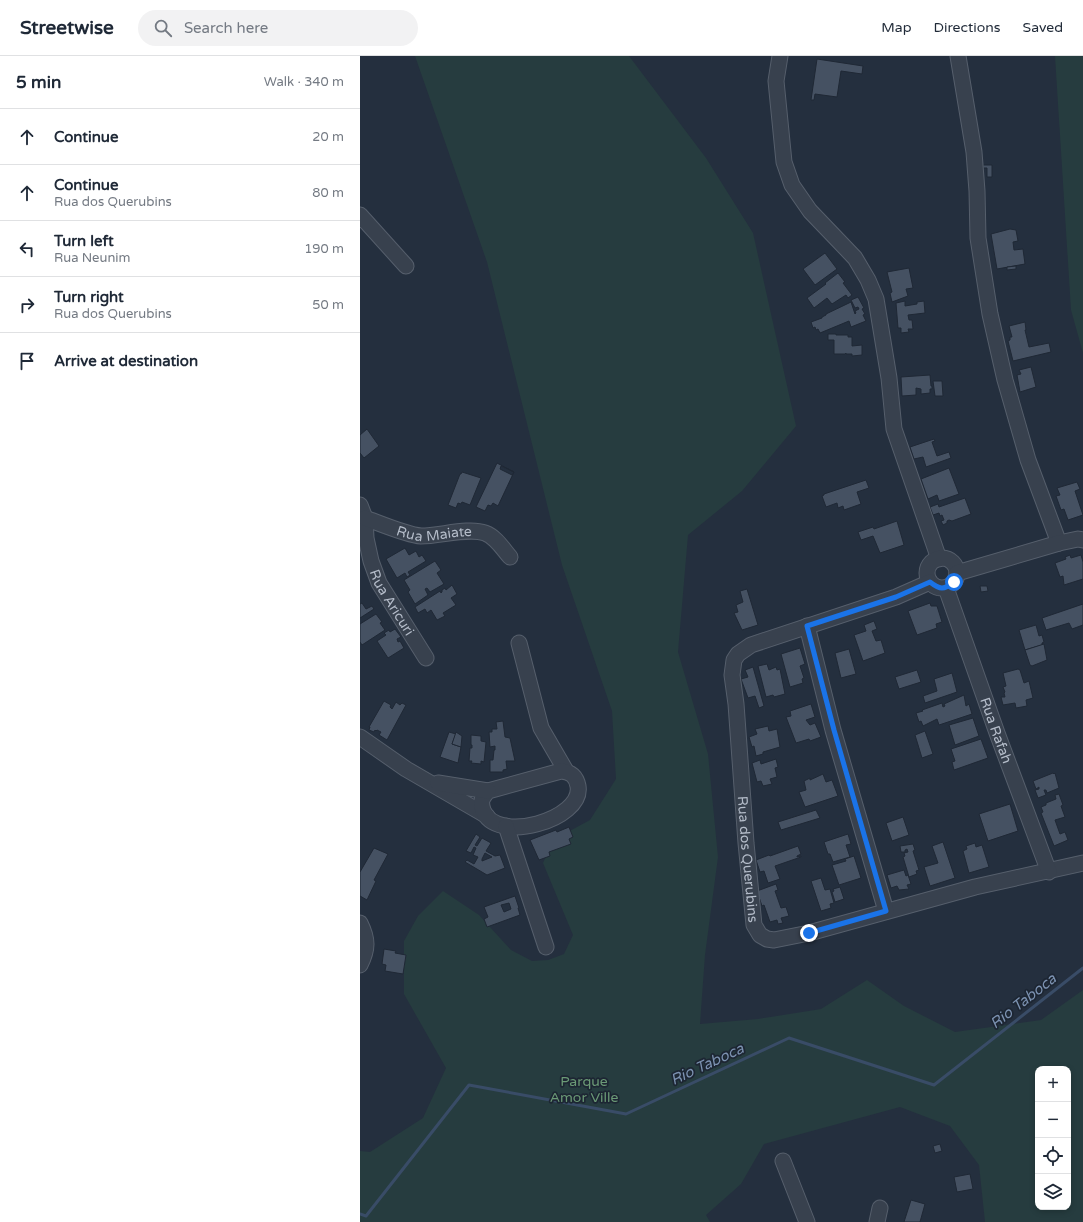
<!DOCTYPE html>
<meta charset="utf-8">
<style>
body{margin:0;font-family:"Varela Round",sans-serif;background:#f2f2f3;color:#1f2937}
.controls{position:absolute;right:12px;bottom:12px;display:grid;overflow:hidden;border-radius:8px;box-shadow:0 2px 6px #0003}
.controls button{width:36px;height:36px;display:grid;place-items:center;padding:0;border:0;border-bottom:1px solid #e0e1e3;background:#fff;color:#1f2937;font:20px sans-serif}
.stop{position:absolute;width:12px;height:12px;margin:-9px;border:3px solid #1a73e8;border-radius:50%;background:#fff}
.stop.end{background:#1a73e8;border-color:#fff;box-shadow:0 1px 4px #0008}
.list{margin:0;padding:0;list-style:none}
h2{display:flex;justify-content:space-between;align-items:center;height:52px;margin:0;padding:0 16px;font-size:17px}
h2 small{font-size:13px;font-weight:400;color:#747a83}
.list li{display:grid;grid-template-columns:26px 1fr auto;gap:12px;align-items:center;box-sizing:border-box;height:56px;padding:0 16px;border-top:1px solid #e0e1e3}
.list b{display:block;font-size:15px;white-space:nowrap}
.list p{margin:0;font-size:13px;white-space:nowrap;color:#747a83}
.list em{font-size:13px;font-style:normal;color:#747a83}
.icon{flex:none;width:22px;height:22px;fill:none;stroke:currentColor;stroke-width:2;stroke-linecap:round;stroke-linejoin:round}
.map{position:relative;flex:none;width:723px;height:1166px;overflow:hidden}
header{display:flex;align-items:center;gap:24px;box-sizing:border-box;height:56px;padding:0 20px;background:#fff;border-bottom:1px solid #e0e1e3}
header strong{font-size:19px}
nav{display:flex;gap:22px;margin-inline-start:auto;font-size:14px}
.search{width:280px;height:36px;background:#f2f2f3;display:flex;align-items:center;gap:10px;box-sizing:border-box;padding:0 14px;border-radius:22px;color:#747a83;font-size:15px}
main{display:flex}
aside{flex:1;background:#fff}
.map>svg:first-child{display:block}
.green{fill:#263c3f;fill-rule:evenodd}
.lines{fill:none;stroke-linecap:round;stroke-linejoin:round}
.stream{stroke:#394c67;stroke-width:3}
.building{fill:#455162;stroke:#1f2835;fill-rule:evenodd}
.minor-casing{stroke:#565f6c;stroke-width:17}
.minor{stroke:#38414e;stroke-width:15}
.route{stroke:#1a73e8;stroke-width:5}
.labels{text-anchor:middle;dominant-baseline:central;stroke-width:3.5;stroke-linejoin:round;paint-order:stroke}
.street-label{font-size:14px;fill:#b4bcc9;stroke:#1d2633}
.park-label{font-size:14px;fill:#6b9a76;stroke:#1d2633}
.water-label{font-size:15px;font-style:italic;fill:#7c92b1;stroke:#1d2633}
</style>
<header>
<strong>Streetwise</strong>
<div class="search"><svg class="icon" aria-label="search" viewBox="0 0 24 24"><circle cx="10" cy="10" r="6"/><path d="M15 15l6 6"/></svg>Search here</div>
<nav><a>Map</a><a>Directions</a><a>Saved</a></nav>
</header>
<main>
<aside>
<h2>5 min<small>Walk · 340 m</small></h2>
<ul class="list">
<li><svg class="icon" aria-label="ahead" viewBox="0 0 24 24"><path d="M12 20V5M6 11l6-6 6 6"/></svg><div><b>Continue</b></div><em>20 m</em></li>
<li><svg class="icon" aria-label="ahead" viewBox="0 0 24 24"><path d="M12 20V5M6 11l6-6 6 6"/></svg><div><b>Continue</b><p>Rua dos Querubins</p></div><em>80 m</em></li>
<li><svg class="icon" aria-label="left" viewBox="0 0 24 24"><path d="M17 20v-9H6M10 6l-5 5 5 5"/></svg><div><b>Turn left</b><p>Rua Neunim</p></div><em>190 m</em></li>
<li><svg class="icon" aria-label="right" viewBox="0 0 24 24"><path d="M7 20v-9h11M14 6l5 5-5 5"/></svg><div><b>Turn right</b><p>Rua dos Querubins</p></div><em>50 m</em></li>
<li><svg class="icon" aria-label="arrive" viewBox="0 0 24 24"><path d="M6 21V4h12l-3 4 3 4H6"/></svg><div><b>Arrive at destination</b></div></li>
</ul>
</aside>
<div class="map">
<svg width="723" height="1166" viewBox="0 0 723 1166">
<rect width="100%" height="100%" fill="#242f3e"/>
<g class="green">
<path d="M55 0H269L346 102 393 177 436 370 382 435 328 479 318 596 348 698 358 801 345 899 340 968 398 963 461 953 507 924 544 950 595 976 681 964 723 934V1166H625L619 1109 590 1070 540 1051 404 1088 381 1128 346 1159 350 1166H0V1095L10 1096 63 1062 86 1012 44 938V885L58 860 83 835 119 859 151 894 172 905 188 904 204 898 213 879 183 807 193 784 230 764 256 723 252 655 202 509 127 206ZM678 1013H708V1151H678Z"/>
<path d="M695 0H723V297L711 254Z"/>
</g>
<g class="lines">
<path class="stream" d="M0 1158 6 1160 109 1029 266 1058 429 982 574 1029 723 912"/>
</g>
<g class="building">
<path d="M457 3 503 10 502 18 481 15 477 41 455 38 454 44H451Z"/>
<path d="M623 109H632V121H627V112H623Z"/>
<path d="M650 173 656 174 658 185 653 186 654 194 663 193 665 208 637 213 631 178Z"/>
<path d="M465 197 477 213 455 229 443 213Z"/>
<path d="M656 210V213L647 214V211Z"/>
<path d="M549 212 553 232 546 233 548 240 532 246 530 237 532 236 527 216Z"/>
<path d="M478 217 485 226 483 227 492 239 488 242 486 239 472 248 467 242 454 252 447 242 466 228 465 227Z"/>
<path d="M498 241 504 252 502 253 505 258 503 259 506 265 491 271 489 265 460 277 458 273 456 274 455 271 453 272 451 266 462 262V261L466 259V258L491 246 495 258 496 257 495 255 499 253 498 251 495 252 491 244Z"/>
<path d="M545 245V250L557 248V246L564 245 565 257 548 259 549 264H552L553 273H548L549 276 541 277V272H538L536 247Z"/>
<path d="M665 266 666 274H665L669 291 689 287 691 296 653 305 648 285 650 284V281H652L649 270Z"/>
<path d="M468 278H476V279H488V281H492V290L502 289V299L492 300V298H486V297L485 298H474V284H468Z"/>
<path d="M671 311 676 331 660 336 657 319 661 318 659 314Z"/>
<path d="M570 319 571 330H572V333H570V337L561 338V333L556 332V339L542 340 541 321Z"/>
<path d="M573 325H582L583 340H575Z"/>
<path d="M7 373 19 390 4 402 0 397V379Z"/>
<path d="M574 383 575 385 572 386 577 400 589 396 591 402 566 411 563 401 554 403 550 391Z"/>
<path d="M137 407 154 416 138 450 133 447 131 450 128 449 125 455 116 451ZM141 410 154 416 152 419 140 413Z"/>
<path d="M589 412 599 438 579 445 577 439 568 443 561 423Z"/>
<path d="M102 416 121 422 110 449 102 446 101 448 98 447 96 452 88 449 100 418H101Z"/>
<path d="M506 424 509 432 497 436 501 448 484 454 483 450 478 452 477 447 466 451 462 440 464 439V438Z"/>
<path d="M717 426 720 433 715 435 723 459 708 464 704 453 701 454 696 440 700 439 697 432Z"/>
<path d="M605 442 611 458 592 465 589 464 587 465V467L583 469 581 465 584 464 582 459 580 460 579 457 573 459 570 451 578 448 579 451Z"/>
<path d="M537 465 544 489 520 497 513 480 501 484 498 476 513 471 514 473Z"/>
<path d="M45 492 49 499 56 495 59 501 62 499 66 505 48 516 50 519 47 521 45 517 37 522 26 503Z"/>
<path d="M710 499 711 502 721 499 723 506V523L704 529 703 520 700 521 695 507 706 503 705 501Z"/>
<path d="M75 505 81 514 77 517 84 528 70 536 67 532 65 533 68 539 55 548 48 536 50 534 44 524Z"/>
<path d="M92 529 97 538 91 542 96 549 83 557 85 560 77 564 71 554 67 557 65 553 58 557 55 551 80 535 81 537 82 536V534L85 532 86 534Z"/>
<path d="M620 530H627L628 535 621 536Z"/>
<path d="M387 533 398 569 382 574 374 557 378 556 376 549 383 546 380 535Z"/>
<path d="M2 547 6 553 12 550 14 553 0 562V548Z"/>
<path d="M570 547 571 550H577L582 566 576 568 577 572 557 579 548 555Z"/>
<path d="M723 548V569L712 573 709 567 686 574 682 562Z"/>
<path d="M16 558 22 566 20 567 25 574 2 589 0 586V568Z"/>
<path d="M514 565 517 573 512 575 516 585 521 584 525 597 503 605 494 579 506 575 504 569Z"/>
<path d="M676 569 679 580 682 579 684 586 682 587V589L665 594 659 574Z"/>
<path d="M35 573 41 581 37 583 38 586 40 585 44 592 28 602 17 585 26 579 24 577 29 574 30 576Z"/>
<path d="M684 588 687 604 672 610 670 609 665 594Z"/>
<path d="M440 592 445 608 440 610 444 622 442 623 443 627 430 631 421 598Z"/>
<path d="M489 593 496 618 481 622 475 597Z"/>
<path d="M407 608 409 614 416 611 417 614 420 613 425 638 414 641 413 639 406 641 398 610Z"/>
<path d="M393 611 404 650 399 652 395 640 388 642 381 623 388 621 385 614Z"/>
<path d="M658 613 660 614 664 627 669 625 673 642 666 644 667 650 656 652 655 647 643 649 641 641H645L644 637 645 636 643 631 646 630 643 617Z"/>
<path d="M557 614 561 626 539 633 535 621Z"/>
<path d="M592 617 597 636 565 647 563 640 577 635 574 623Z"/>
<path d="M604 639 606 650 609 648 612 658 579 669 577 663 563 670 561 665 559 666 556 657 563 655 562 654 582 647 583 651 585 650 584 648Z"/>
<path d="M24 645 31 649 30 651 32 653 36 646 40 649 42 647 46 649 27 684 19 679 21 676 17 674 16 675 15 674 14 676 9 674 10 671H9Z"/>
<path d="M451 648 455 661 446 664 450 669 455 667 461 681 450 685 449 683 436 687 426 661 431 660 430 655Z"/>
<path d="M613 662 619 680 595 689 589 669Z"/>
<path d="M143 665 145 681 150 682 155 705H146L147 713 143 714V716H130V704H133L134 694H135V690L130 691 129 676H132V673H137L136 666Z"/>
<path d="M408 670 409 675 417 673 420 691 403 696V698L396 700 394 690 392 691 389 681 397 678 395 673Z"/>
<path d="M565 675 573 698 562 702 555 679Z"/>
<path d="M89 676 96 678 92 688 101 691 98 707 80 701Z"/>
<path d="M96 676 102 680 101 691 92 688Z"/>
<path d="M111 679 121 680V685L126 686 124 706 121 705V708L111 707 112 705H109L110 692H112V689H111Z"/>
<path d="M621 683 628 702 594 714 592 706 595 705 591 693Z"/>
<path d="M416 703 418 711 415 712 417 721 410 723 412 728 403 730 401 725 397 726 392 707 400 704 401 708Z"/>
<path d="M693 717 694 718 695 717 699 732 687 737 686 734H684L686 739 678 742 675 734 679 733V731L676 733 673 725Z"/>
<path d="M463 718 466 726 472 724 478 740 445 751 439 736 446 734 444 725 450 722V724Z"/>
<path d="M699 738 703 749 701 750 705 761 695 764 700 778 705 776 708 784 694 790 681 757 683 756 681 751 686 749V747L696 743 695 739Z"/>
<path d="M650 748 658 775 628 785 619 758Z"/>
<path d="M456 754 460 762 421 774 418 766Z"/>
<path d="M543 761 549 779 532 785 526 767Z"/>
<path d="M209 771 213 781 209 783 211 788 189 796 190 800 179 804 170 784 196 774 197 776Z"/>
<path d="M116 778 120 781 115 789 117 790 122 782 131 787 126 795 135 800 140 799 145 812 127 819 105 806 107 804 114 808 118 801 113 799 116 792 114 791 111 797 106 795ZM125 797 132 801 122 805V803Z"/>
<path d="M488 778 491 788 486 789 490 801 473 806 470 798H468L464 786Z"/>
<path d="M583 786 595 822 570 830 564 811 578 807 572 790Z"/>
<path d="M615 787 616 791 622 789 629 811 609 817 603 795 607 793 606 790Z"/>
<path d="M553 788 555 794 553 795 559 814 556 815 557 818 549 821 543 801 545 800 544 797 548 796 547 793 545 794V796H541L540 790Z"/>
<path d="M438 790 441 798 437 800V801L441 800V801L415 810 420 823 408 827 404 815 400 816 396 804 409 799 410 800Z"/>
<path d="M14 792 28 798 14 824 16 825 7 844 0 840V816Z"/>
<path d="M494 800 501 822 479 829 472 809 486 805 485 803Z"/>
<path d="M544 814 546 820 548 819 551 828 547 829 549 833 539 834 537 830 531 832 527 819Z"/>
<path d="M461 822 465 834 470 833 474 847 470 848 471 852 461 855 451 825Z"/>
<path d="M416 828 418 834 415 835 421 852 426 851 429 860 421 862 423 867 418 868 417 864 410 866 404 849 402 850 397 835Z"/>
<path d="M480 831 484 843 475 846 472 836 474 835 473 833Z"/>
<path d="M155 840 159 852H158L160 859 127 871 124 863 128 861 124 851ZM149 847 151 853 144 856 141 849Z"/>
<path d="M24 893 36 895 35 897 46 899 43 918 25 915 26 909 22 908Z"/>
<path d="M580 1088 582 1095 575 1097 573 1090Z"/>
<path d="M610 1118 613 1133 597 1136 594 1121Z"/>
<path d="M551 1144 565 1148 560 1166H544Z"/>
</g>
<g class="lines">
<defs>
<g id="minor">
<path d="M420 0 416 25 424 106 432 129 450 155 495 202 508 224 516 243 529 322 534 373 579 503"/>
<path d="M598 0 614 96 617 135 618 182 630 258 645 324 668 404 699 487"/>
<path d="M0 159 46 210"/>
<path id="s1" d="M0 449 5 462 6 482 11 505 19 527 66 602"/>
<path id="s2" d="M5 462C19 467 47 479 61 480 80 480 109 471 125 477 136 481 143 493 150 501"/>
<circle cx="582" cy="517" r="15"/>
<path d="M597 517 699 487 718 483 723 484"/>
<path id="s3" d="M570 526 536 541 391 589 378 598 374 604 372 619 376 648 386 787 394 869 400 879 407 883 414 884 449 877 615 831 723 807"/>
<path id="s4" d="M586 532 637 677 689 816"/>
<path d="M447 570 473 674 526 855"/>
<path d="M159 587 181 672 206 715"/>
<path d="M0 681 46 713 127 760"/>
<path d="M201 715C211 716 216 720 218 730 224 764 135 789 123 754 120 745 122 742 128 735Z"/>
<path d="M78 727 128 735"/>
<path d="M146 770 186 891"/>
<path d="M0 867C8 883 8 893 0 909"/>
<path d="M423 1105 447 1166"/>
<path d="M517 1166 520 1152"/>
</g>
</defs>
<use href="#minor" class="minor-casing"/>
<use href="#minor" class="minor"/>
</g>
<g class="lines">
<path class="route" d="M449 877 526 855 474 674 447 570 536 541 570 526C580 534 584 534 594 526"/>
</g>
<g class="labels">
<g class="street-label">
<text stroke="none"><textPath href="#s2" startOffset="72">Rua Maiate</textPath></text>
<text stroke="none"><textPath href="#s1" startOffset="104">Rua Aricuri</textPath></text>
<text stroke="none"><textPath href="#s4" startOffset="151">Rua Rafah</textPath></text>
<text stroke="none"><textPath href="#s3" startOffset="413">Rua dos Querubins</textPath></text>
</g>
<g class="park-label">
<text x="224" y="1025">Parque<tspan x="224" dy="16">Amor Ville</tspan></text>
</g>
<g class="water-label">
<text transform="translate(663 945) rotate(-38)">Rio Taboca</text>
<text transform="translate(347 1008) rotate(-25)">Rio Taboca</text>
</g>
</g>
</svg>
<div class="controls">
<button>+</button>
<button>−</button>
<button><svg class="icon" aria-label="locate" viewBox="0 0 24 24"><circle cx="12" cy="12" r="6"/><path d="M12 2v4M12 18v4M2 12h4M18 12h4"/></svg></button>
<button><svg class="icon" aria-label="layers" viewBox="0 0 24 24"><path d="M12 4l9 5-9 5-9-5zM3 14l9 5 9-5"/></svg></button>
</div>
<div class="stop" style="left:594px;top:526px"></div>
<div class="stop end" style="left:449px;top:877px"></div>
</div>
</main>
